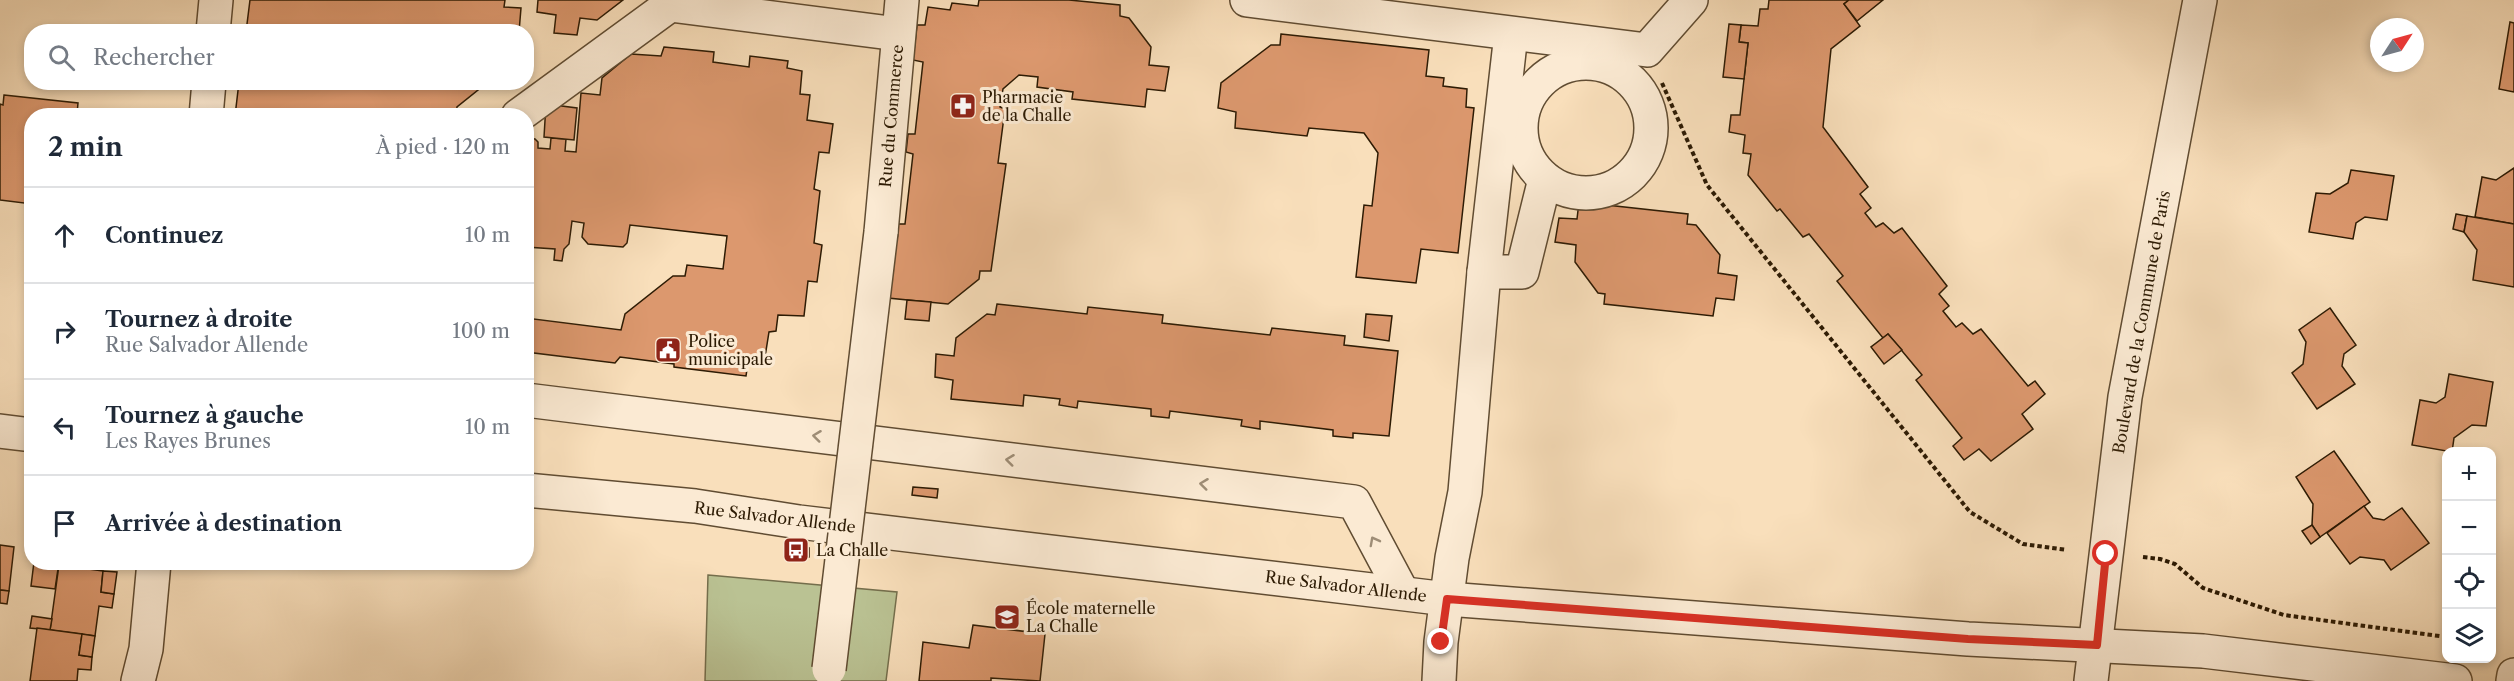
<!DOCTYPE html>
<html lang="fr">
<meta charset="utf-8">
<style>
body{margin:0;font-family:"Libre Caslon Text",serif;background:#f6f6f7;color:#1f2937}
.controls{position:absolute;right:18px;bottom:18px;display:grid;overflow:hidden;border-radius:12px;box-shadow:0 3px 9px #0003}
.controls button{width:54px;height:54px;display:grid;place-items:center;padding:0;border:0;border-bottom:2px solid #e0e1e3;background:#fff;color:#1f2937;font:30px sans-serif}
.compass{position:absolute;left:2370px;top:18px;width:54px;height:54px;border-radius:50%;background:#fff;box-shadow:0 3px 9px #0003;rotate:54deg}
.stop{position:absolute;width:18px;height:18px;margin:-14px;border:4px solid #d93025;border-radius:50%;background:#fff}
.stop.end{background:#d93025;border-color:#fff;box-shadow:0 2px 6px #0008}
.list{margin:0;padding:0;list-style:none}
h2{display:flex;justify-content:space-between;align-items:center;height:78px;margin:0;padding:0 24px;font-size:26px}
h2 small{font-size:20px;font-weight:400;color:#747a83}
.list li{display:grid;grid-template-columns:39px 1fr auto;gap:18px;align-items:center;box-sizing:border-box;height:96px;padding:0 24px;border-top:2px solid #e0e1e3}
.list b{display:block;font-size:22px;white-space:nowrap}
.list p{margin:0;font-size:20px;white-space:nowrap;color:#747a83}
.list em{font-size:20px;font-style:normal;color:#747a83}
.icon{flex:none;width:33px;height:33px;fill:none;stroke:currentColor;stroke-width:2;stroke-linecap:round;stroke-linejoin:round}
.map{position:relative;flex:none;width:2514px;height:681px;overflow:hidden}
.search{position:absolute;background:#fff;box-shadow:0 3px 9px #0003;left:24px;top:24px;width:510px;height:66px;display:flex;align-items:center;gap:15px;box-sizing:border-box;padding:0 21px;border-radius:24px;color:#747a83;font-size:22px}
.panel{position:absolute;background:#fff;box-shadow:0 3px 9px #0003;left:24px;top:108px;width:510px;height:462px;border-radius:24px}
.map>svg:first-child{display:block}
.green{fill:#bac293;stroke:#746e4c;stroke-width:1.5}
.building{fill:#dc986e;stroke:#2d1b04;stroke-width:1.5}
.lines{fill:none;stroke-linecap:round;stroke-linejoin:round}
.minor-casing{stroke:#604c32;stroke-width:36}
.path{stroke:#2d1b04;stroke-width:4;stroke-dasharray:4.5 3;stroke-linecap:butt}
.minor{stroke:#fbead3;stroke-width:33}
.minor-bridge-casing{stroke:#604c32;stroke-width:36;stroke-linecap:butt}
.minor-bridge{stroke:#fbead3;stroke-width:33}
.oneway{stroke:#9e8d76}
.route{stroke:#d93025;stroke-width:8}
.labels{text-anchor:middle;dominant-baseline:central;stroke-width:6;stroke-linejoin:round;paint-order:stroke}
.poi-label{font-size:16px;fill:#2d1b04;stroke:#fbead3;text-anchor:start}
.street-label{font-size:16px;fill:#2d1b04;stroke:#fbead3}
</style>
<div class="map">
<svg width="2514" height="681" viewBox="0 0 2514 681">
<rect width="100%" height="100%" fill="#f9dfbb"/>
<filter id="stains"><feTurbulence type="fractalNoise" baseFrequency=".00333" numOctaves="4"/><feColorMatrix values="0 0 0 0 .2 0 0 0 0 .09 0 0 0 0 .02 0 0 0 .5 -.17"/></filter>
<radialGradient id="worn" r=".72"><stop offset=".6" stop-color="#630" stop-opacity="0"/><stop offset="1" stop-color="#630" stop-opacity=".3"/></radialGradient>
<path class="green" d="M708 575 897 592 886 681H705Z"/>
<g class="building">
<path d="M250 0H505L504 7 521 8 519 32H246Z"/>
<path d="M538 0H623L597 20 580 18 577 35 554 33 556 15 537 12Z"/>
<path d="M979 0H1069L1120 5V16L1129 18 1151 47 1149 65 1169 67 1165 91 1147 89 1145 107 1072 99 1073 92 1037 87 1038 77 1019 75 1003 89 1000 107 1005 109 998 163 1006 164 991 271H980L979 279 948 304 888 298 896 224H905L913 154 906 152 908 134H915L923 62 913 60 917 25H925L928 7 950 10 952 3 978 6Z"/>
<path d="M1769 0H1849L1844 4 1860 26 1831 49 1823 127 1868 187 1860 194 1871 208 1865 213 1876 227 1883 223 1894 233 1902 228 1947 286 1939 294 1949 306 1943 311 1956 327 1962 323 1973 334 1981 329 2028 386 2035 381 2045 394 2022 414 2033 429 1991 461 1979 449 1964 460 1953 446 1962 438 1916 380 1922 375 1888 334 1883 338 1837 281 1843 276 1809 234 1803 237 1780 209 1777 211 1748 175 1751 154 1743 153 1745 135 1729 132 1731 115H1740L1748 43 1739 42 1741 25 1758 26 1760 9H1768Z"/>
<path d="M1849 0H1883L1857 21 1844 4Z"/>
<path d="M2510 22 2514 23V92L2499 89Z"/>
<path d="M1729 24 1741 25 1739 42 1748 43 1744 79 1723 77Z"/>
<path d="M1281 34 1429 50 1426 76 1444 78 1443 86 1467 89 1466 107 1474 108 1458 253 1421 249 1416 283 1356 277 1364 205 1372 206 1378 153 1364 133 1309 128 1307 136 1235 128 1236 112 1218 108 1221 83 1271 45H1280Z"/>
<path d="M664 47 714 52 713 62 749 67 750 56 788 61 787 68 802 71 800 94 810 95 807 120 833 124 829 153 819 152 814 189 820 191 814 243 822 245 817 282 808 281 804 316 778 315 776 331 769 332 765 357 749 356 746 376 674 367V364L620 357 615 363 526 352V318L621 330 625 314 673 276H685L687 265 723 269 727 236 630 225 627 243 623 247 588 244 582 237 584 223 572 221 569 244 564 249 562 261 554 260 555 249 526 247V138L535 139 538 142V148L550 149 551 138 566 139 565 151 576 152 581 93 600 95 602 78 631 54 661 56Z"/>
<path d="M239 82H488L457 107 456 116H235Z"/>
<path d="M4 95 78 103 77 114 89 116H32V204L0 200V104L3 105Z"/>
<path d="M546 104 577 108 574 140 544 137Z"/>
<path d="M2514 168V224L2475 217 2482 177 2496 180Z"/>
<path d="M2351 170 2394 176 2387 220 2365 217 2356 223 2353 239 2309 232 2316 193 2330 194 2348 183Z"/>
<path d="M1579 202 1688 214 1687 224 1696 225 1720 255 1718 273 1737 276 1734 300 1716 298 1713 316 1604 304 1605 294 1598 293 1575 262 1576 245 1555 242 1559 218 1577 219Z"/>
<path d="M2456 214 2467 216 2464 232 2453 229Z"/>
<path d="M2467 216 2514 224V287L2473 280 2477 250 2464 232Z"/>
<path d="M907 300 931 302 929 321 905 319Z"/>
<path d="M997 304 1087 314 1088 307 1163 315 1162 323 1270 335 1272 328 1345 336 1344 345 1398 351 1389 436 1353 433V438L1333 436V430L1260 421V429L1241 426 1242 420 1170 411 1169 418 1151 416V409L1078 401 1077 408 1059 405 1060 399 1024 395 1023 406 951 399 953 380 935 377 936 354 954 356 956 338 987 314 995 315Z"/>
<path d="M2330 308 2356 345 2344 354 2342 366 2355 384 2317 409 2292 373 2303 364 2306 342 2299 330Z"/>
<path d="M1366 314 1392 316 1389 341 1364 337Z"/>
<path d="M1888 334 1902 350 1884 364 1871 347Z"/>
<path d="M2449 374 2493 382 2486 426 2472 425 2454 438 2452 452 2412 445 2420 400 2436 403 2445 397Z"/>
<path d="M2334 451 2370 502 2320 537 2312 525 2313 504 2296 477Z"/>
<path d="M913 487 938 489 937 498 912 495Z"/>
<path d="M2364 506 2373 518 2384 520 2402 508 2429 543 2391 570 2384 560 2360 557 2350 564 2327 533Z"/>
<path d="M2312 525 2320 537 2311 544 2302 531Z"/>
<path d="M0 545 14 547 9 591 0 590Z"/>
<path d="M786 545 809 548V557L785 554Z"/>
<path d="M34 562H59L55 589 31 586Z"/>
<path d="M59 565 103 571 101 592 114 594 112 608 99 606 95 636 50 630Z"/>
<path d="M103 571 117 572 114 594 101 592Z"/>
<path d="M0 590 9 591 7 604 0 603Z"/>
<path d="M32 616 52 619 50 630 30 628Z"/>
<path d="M973 625 1045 634 1040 681 991 678V681H919L923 642 969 648Z"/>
<path d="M37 628 82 634 79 655 92 657 91 670 78 669 77 681H30Z"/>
<path d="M82 634 95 636 92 657 79 655Z"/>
</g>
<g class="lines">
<defs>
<g id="minor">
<path d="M671 0 670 5 898 34"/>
<path d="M1247 0 1647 50 1691 0"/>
<path d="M213 32 216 0"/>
<circle cx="1586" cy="128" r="65"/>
<path d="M206 116 209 82"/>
<path d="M518 116 670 5"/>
<path d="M881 232 902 0"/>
<path d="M1484 272H1522L1545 179"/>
<path d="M526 400 1354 502 1402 592"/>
<path d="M0 431 32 435"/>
<path d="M526 490 695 506 799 522 1447 599 1968 639 2203 651 2455 681"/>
<path d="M138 681 146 649 154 562"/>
<path d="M1439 681 1441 642 1452 558 1465 492 1484 272 1511 34"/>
<path d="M2091 681 2125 397 2200 0"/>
<path d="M2513 681 2514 675"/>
</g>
</defs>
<use href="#minor" class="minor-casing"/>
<g class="path">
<path d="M1662 83 1707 185 1970 512 2023 544 2067 550"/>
<path d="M2143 557 2160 559 2175 564 2203 588 2284 615 2446 637"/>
</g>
<use href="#minor" class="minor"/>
<defs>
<path id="minor-bridge" d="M829 669 881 232"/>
</defs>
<use href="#minor-bridge" class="minor-bridge-casing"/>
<use href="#minor-bridge" class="minor-bridge"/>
</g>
<defs><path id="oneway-chevron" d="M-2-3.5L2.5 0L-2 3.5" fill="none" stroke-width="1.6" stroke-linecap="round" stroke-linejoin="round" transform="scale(1.5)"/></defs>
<g class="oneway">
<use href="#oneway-chevron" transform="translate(817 436) rotate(-173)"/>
<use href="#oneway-chevron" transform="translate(1010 460) rotate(-173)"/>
<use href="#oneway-chevron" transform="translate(1204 484) rotate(-173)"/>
<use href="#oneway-chevron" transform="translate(1374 541) rotate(-118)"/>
</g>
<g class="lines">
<path class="route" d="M1441 642 1447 599 1968 639 2097 645 2106 554"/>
</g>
<defs>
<symbol id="pharmacy-square" viewBox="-11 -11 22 22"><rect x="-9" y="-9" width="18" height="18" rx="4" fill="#8f2418" stroke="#fbead3"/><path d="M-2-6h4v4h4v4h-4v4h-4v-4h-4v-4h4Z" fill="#fff"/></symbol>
<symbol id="civic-square" viewBox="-11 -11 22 22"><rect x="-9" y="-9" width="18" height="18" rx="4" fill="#8f2418" stroke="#fbead3"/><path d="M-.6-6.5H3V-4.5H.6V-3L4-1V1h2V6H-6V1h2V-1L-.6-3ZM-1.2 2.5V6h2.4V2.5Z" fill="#fff"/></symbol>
<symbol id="bus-square" viewBox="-11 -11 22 22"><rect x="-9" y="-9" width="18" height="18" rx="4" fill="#8f2418" stroke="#fbead3"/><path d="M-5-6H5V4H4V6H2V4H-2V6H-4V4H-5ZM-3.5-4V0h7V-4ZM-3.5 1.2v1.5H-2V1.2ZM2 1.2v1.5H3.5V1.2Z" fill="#fff"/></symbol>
<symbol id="school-square" viewBox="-11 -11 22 22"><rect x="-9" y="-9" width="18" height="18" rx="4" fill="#8f2418" stroke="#fbead3"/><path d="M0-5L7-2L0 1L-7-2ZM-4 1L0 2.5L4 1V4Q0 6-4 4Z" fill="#fff"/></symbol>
</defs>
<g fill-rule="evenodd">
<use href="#pharmacy-square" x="948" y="91" width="30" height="30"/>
<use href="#civic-square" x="653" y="335" width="30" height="30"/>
<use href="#bus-square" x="781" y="535" width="30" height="30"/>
<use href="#school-square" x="992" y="602" width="30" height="30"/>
</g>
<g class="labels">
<g class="poi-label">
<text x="982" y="97">Pharmacie<tspan x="982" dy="18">de la Challe</tspan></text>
<text x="688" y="341">Police<tspan x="688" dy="18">municipale</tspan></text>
<text x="816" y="550">La Challe</text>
<text x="1026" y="608">École maternelle<tspan x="1026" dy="18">La Challe</tspan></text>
</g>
<g class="street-label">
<text transform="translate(891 116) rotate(-85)">Rue du Commerce</text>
<text transform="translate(2141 322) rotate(-80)">Boulevard de la Commune de Paris</text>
<text transform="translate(775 517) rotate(7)">Rue Salvador Allende</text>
<text transform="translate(1346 586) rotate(7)">Rue Salvador Allende</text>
</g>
</g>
<rect width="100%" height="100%" filter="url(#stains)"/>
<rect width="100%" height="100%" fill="url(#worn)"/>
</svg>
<div class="controls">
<button>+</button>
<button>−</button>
<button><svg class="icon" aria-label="locate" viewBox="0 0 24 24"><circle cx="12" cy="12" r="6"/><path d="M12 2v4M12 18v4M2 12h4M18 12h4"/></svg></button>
<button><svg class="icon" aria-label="layers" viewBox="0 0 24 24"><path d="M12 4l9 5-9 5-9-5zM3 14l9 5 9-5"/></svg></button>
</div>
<svg class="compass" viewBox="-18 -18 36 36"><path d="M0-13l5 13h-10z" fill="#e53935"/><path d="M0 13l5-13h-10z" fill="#747a83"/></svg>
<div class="stop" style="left:2106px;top:554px"></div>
<div class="stop end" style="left:1441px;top:642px"></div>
<div class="search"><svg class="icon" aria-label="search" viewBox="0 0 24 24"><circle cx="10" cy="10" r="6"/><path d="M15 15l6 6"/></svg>Rechercher</div>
<section class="panel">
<h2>2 min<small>À pied · 120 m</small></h2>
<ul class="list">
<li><svg class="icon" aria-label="ahead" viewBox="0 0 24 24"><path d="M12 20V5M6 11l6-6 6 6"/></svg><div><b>Continuez</b></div><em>10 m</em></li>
<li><svg class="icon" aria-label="right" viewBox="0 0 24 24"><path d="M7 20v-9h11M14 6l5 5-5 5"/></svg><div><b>Tournez à droite</b><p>Rue Salvador Allende</p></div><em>100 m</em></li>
<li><svg class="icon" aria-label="left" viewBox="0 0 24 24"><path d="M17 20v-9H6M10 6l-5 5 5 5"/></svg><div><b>Tournez à gauche</b><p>Les Rayes Brunes</p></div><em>10 m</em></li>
<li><svg class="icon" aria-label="arrive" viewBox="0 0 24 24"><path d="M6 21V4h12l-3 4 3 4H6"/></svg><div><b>Arrivée à destination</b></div></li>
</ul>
</section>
</div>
